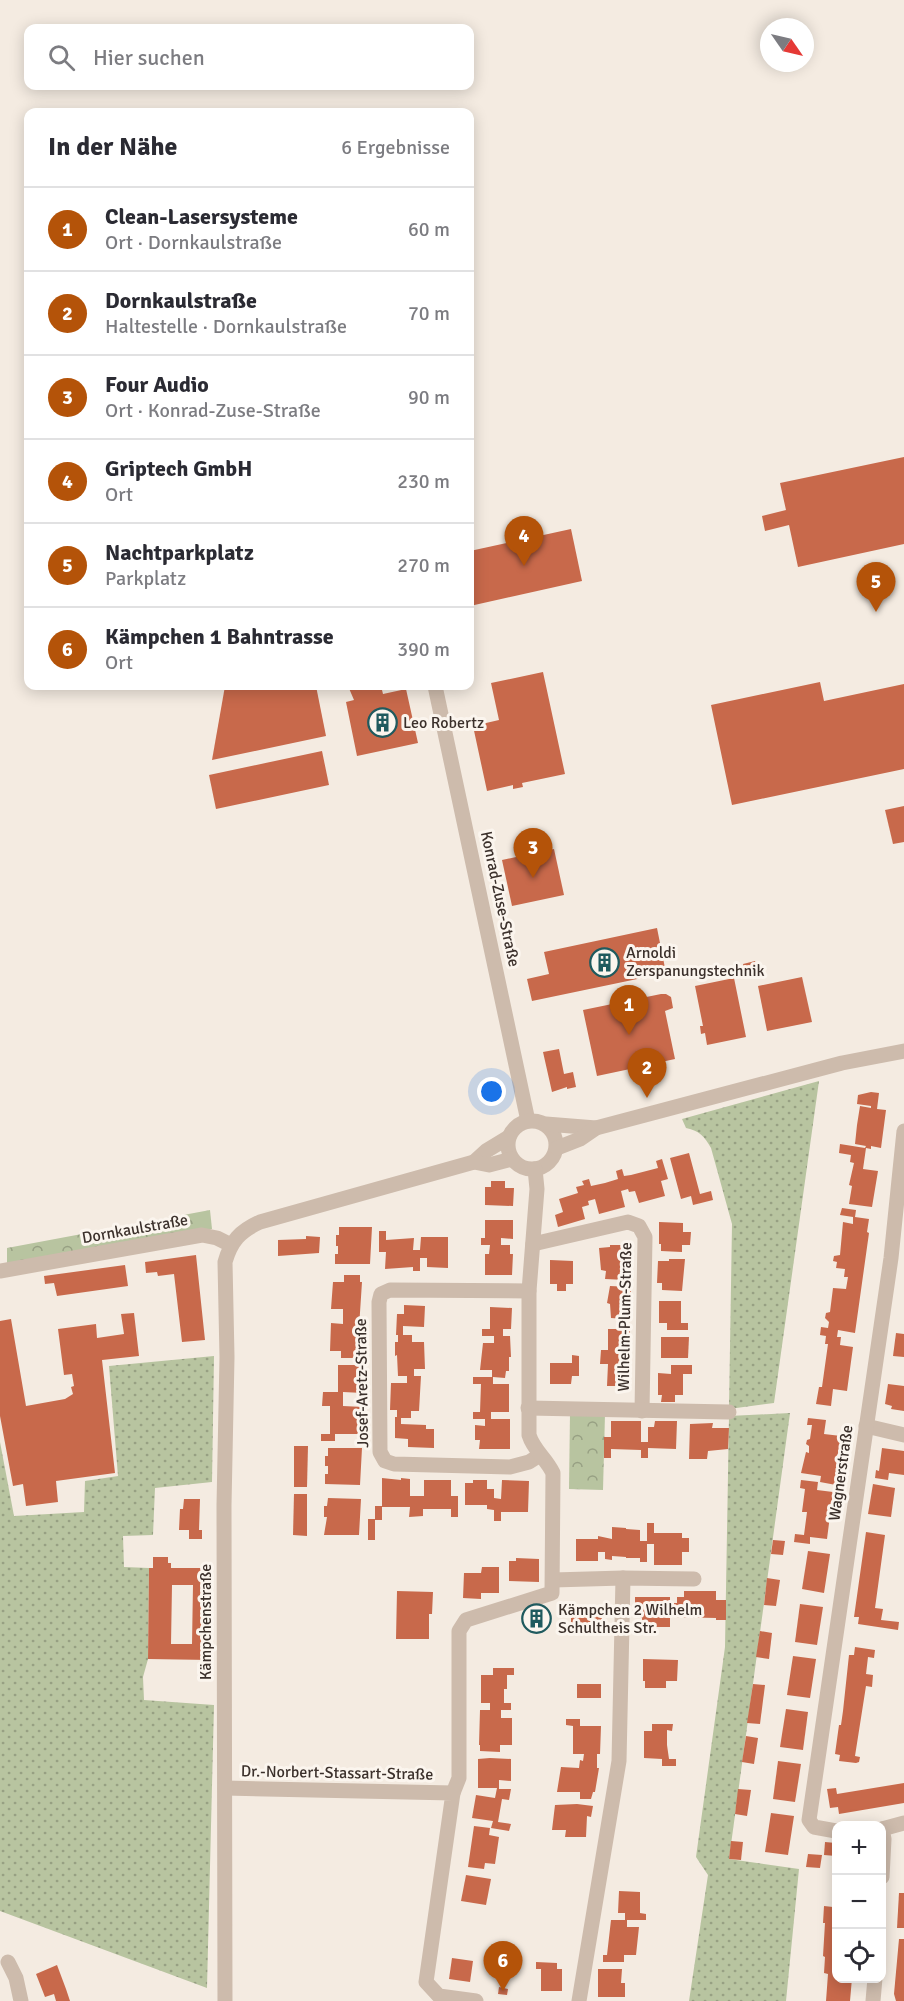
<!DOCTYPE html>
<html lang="de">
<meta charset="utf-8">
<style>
body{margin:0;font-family:Signika,sans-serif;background:#f7f7f7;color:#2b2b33}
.controls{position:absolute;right:18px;bottom:18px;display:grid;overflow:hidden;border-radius:12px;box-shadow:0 3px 15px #0003}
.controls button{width:54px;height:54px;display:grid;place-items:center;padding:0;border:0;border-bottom:2px solid #e1e1e2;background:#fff;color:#2b2b33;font:30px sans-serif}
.compass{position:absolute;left:760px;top:18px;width:54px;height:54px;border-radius:50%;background:#fff;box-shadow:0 3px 15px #0003;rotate:124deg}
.you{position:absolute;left:492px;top:1092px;width:21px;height:21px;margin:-15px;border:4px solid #fff;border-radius:50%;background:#1a73e8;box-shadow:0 0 0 9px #1a73e833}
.badge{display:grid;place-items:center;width:39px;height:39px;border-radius:50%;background:#b45309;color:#fff;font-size:20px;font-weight:700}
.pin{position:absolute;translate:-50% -50px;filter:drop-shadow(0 2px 3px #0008)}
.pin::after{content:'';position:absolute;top:32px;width:21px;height:18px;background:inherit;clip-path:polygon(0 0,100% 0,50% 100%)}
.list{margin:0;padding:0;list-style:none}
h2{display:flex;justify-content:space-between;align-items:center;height:78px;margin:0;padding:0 24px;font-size:26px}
h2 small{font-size:20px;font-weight:400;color:#7c7c81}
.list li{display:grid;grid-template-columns:39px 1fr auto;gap:18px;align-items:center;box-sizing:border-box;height:84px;padding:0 24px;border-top:2px solid #e1e1e2}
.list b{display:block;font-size:22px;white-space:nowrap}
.list p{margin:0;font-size:20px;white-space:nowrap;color:#7c7c81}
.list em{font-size:20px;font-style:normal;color:#7c7c81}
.icon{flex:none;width:33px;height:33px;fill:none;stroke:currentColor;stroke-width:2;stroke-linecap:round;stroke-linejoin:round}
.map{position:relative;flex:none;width:904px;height:2001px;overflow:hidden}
.search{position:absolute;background:#fff;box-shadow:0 3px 15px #0003;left:24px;top:24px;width:450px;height:66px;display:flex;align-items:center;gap:15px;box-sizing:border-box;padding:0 21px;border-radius:12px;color:#7c7c81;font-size:22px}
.panel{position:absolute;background:#fff;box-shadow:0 3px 15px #0003;left:24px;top:108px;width:450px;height:582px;border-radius:12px}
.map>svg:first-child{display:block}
.grass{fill:url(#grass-dots)}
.forest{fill:url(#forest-crowns)}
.building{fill:#c8694b;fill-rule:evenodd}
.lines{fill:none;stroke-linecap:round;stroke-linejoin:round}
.minor{stroke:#cdbbac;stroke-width:15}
.labels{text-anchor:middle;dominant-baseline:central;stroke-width:6;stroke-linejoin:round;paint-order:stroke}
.poi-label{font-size:16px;fill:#3b302b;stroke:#fbf5ee;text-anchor:start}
.street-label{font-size:16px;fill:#3b302b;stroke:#fbf5ee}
</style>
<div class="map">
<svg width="904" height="2001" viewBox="0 0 904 2001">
<defs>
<pattern id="grass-dots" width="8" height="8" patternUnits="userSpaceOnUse" patternTransform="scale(1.5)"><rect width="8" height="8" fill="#b8c4a0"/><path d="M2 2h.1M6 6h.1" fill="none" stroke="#97a083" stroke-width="1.8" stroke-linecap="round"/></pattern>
<pattern id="forest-crowns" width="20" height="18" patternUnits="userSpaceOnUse" patternTransform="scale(1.5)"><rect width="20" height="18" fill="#b8c4a0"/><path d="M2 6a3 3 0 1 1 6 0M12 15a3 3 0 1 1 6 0" fill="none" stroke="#97a083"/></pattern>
</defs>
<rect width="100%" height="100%" fill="#f4ebe1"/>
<g class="grass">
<path d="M819 1081 774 1403 729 1409 732 1224 711 1148C704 1136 700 1131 686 1128L682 1119Z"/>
<path d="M214 1356 212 1482 155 1488 153 1535 123 1536 124 1567 149 1568 148 1659 143 1677 144 1700 214 1705 207 1988 0 1911V1442L14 1516 84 1512 85 1481 118 1476 109 1366Z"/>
<path d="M790 1413 729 1859 799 1869 786 2001H689L708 1875 696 1857 725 1647 729 1416Z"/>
</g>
<g class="forest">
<path d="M210 1210 212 1229 7 1263V1248Z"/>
<path d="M570 1413 605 1414 603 1490 569 1489Z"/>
</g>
<g class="building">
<path d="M904 457V544L798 567 789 525 765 531 762 516 786 510 780 483Z"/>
<path d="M571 529 582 581 470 606V551Z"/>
<path d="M543 672 565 774 522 783 523 787 513 789V785L487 791 473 726 499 720 491 683Z"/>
<path d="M820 682 824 701 904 684V769L732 805 711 705Z"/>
<path d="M225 686H316L326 736 212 760Z"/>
<path d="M348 686H381L383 694 406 689 418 743 357 756 346 702 354 700Z"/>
<path d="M322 751 329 785 216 809 209 775Z"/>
<path d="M904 806V842L893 844 885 810Z"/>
<path d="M554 849 564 895 512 906 502 860Z"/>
<path d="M657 928 666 973 532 1001 527 979 549 974 544 952Z"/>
<path d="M755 961 758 974 746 977 743 964Z"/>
<path d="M802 977 812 1022 767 1031 758 986Z"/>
<path d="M734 978 746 1037 707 1045 705 1033 701 1034 700 1026H703L695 986Z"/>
<path d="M661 994H666L671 997 673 1008 665 1011 675 1059 638 1067V1069L630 1071V1069L597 1076 583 1010Z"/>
<path d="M559 1049 564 1074 573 1072 576 1087 567 1089V1087L552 1092 543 1052Z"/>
<path d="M871 1092 879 1093 877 1109 886 1110 881 1148 871 1146V1149L866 1148 863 1169 878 1171 872 1207 849 1204 852 1186 849 1185 854 1163 850 1162 851 1155 839 1153 840 1144 865 1148 866 1146 855 1144 857 1125 860 1106 871 1108V1106L857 1104 858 1095Z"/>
<path d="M689 1153 700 1194 711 1191 713 1200 693 1205 691 1196 681 1199 670 1158Z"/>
<path d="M662 1159 668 1179 661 1181 665 1196 639 1203 635 1191 629 1192 628 1189 621 1191 625 1207 599 1214 595 1199 588 1201 589 1205 582 1207 585 1219 558 1227 555 1215 563 1212 559 1199 578 1193 576 1187 584 1185 582 1181 589 1179 591 1186 605 1183 618 1179 616 1171 622 1169 624 1176 631 1175 658 1168 656 1161Z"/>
<path d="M491 1181H505V1188H514L513 1206 485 1205V1187H491Z"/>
<path d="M842 1208 856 1210 855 1217 869 1219 867 1232 869 1233 855 1333 838 1330 837 1337H841L840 1345 853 1347 847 1391 833 1389 831 1406 816 1404 819 1387H822L828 1344H825L826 1336 820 1335 821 1327 828 1328 829 1322 825 1318 826 1313 830 1312 833 1288 846 1289 848 1277H844L845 1269 836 1268 837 1262 833 1261 834 1256 840 1255 843 1222 853 1224V1217L840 1215Z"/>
<path d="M485 1220H513V1239L501 1238V1245H510V1254H513L512 1275H485V1254H489L490 1245H481V1238H485Z"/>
<path d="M659 1222 683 1223V1232H691L690 1245H682V1252L661 1251V1244H659Z"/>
<path d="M339 1227H372L370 1264H335V1254H338V1246H336V1235H339Z"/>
<path d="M379 1231H386V1240L414 1238 413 1250H420L421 1237H448V1268L427 1267V1258H420V1271H413V1267L385 1269 386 1252H379Z"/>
<path d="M306 1236 320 1237 319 1253 278 1256V1240L306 1239Z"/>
<path d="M610 1245H625L626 1280 605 1279 606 1271 601 1270 599 1248 610 1247Z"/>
<path d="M196 1255 205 1340 182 1342 174 1274 158 1276 157 1272 146 1273 145 1262Z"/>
<path d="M669 1259H685L682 1291 662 1290V1283H657L658 1261H669Z"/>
<path d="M550 1260 573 1261V1284H566V1291H557V1284H550Z"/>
<path d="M125 1265 128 1286 57 1296 54 1283 45 1284 44 1276Z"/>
<path d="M344 1275H360V1282H362L357 1358H341V1351H330L331 1323 343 1324V1309H331L333 1282H344Z"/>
<path d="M610 1286 631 1287 630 1312H625V1319L611 1318 610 1304 607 1303Z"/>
<path d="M659 1301H681V1323H688V1330H667V1323H659Z"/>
<path d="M404 1305 425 1306 424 1327 403 1326V1335H412V1342H424L425 1369H414V1376H421L419 1411H411V1418H401V1424L426 1425V1429H434V1448L408 1447V1439L395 1438V1417H397V1410H390L391 1383H407V1376H398L397 1355 395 1356V1342H398V1335H396L397 1314H404Z"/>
<path d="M490 1307 512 1308 511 1329H503V1336H510L511 1357H509V1371H506L505 1378 493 1377V1384H509V1412H491V1419H510V1449H479L480 1440H475V1425L485 1426V1419H473V1412H480L481 1384H473V1377H492V1370H480L483 1343H494V1336H482V1329H490Z"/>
<path d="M134 1313 139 1356 102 1360 115 1473 56 1481 58 1502 26 1506 23 1484 13 1486 0 1416V1321L11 1319 26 1406 65 1399 73 1394 71 1387 74 1386 72 1374 64 1375 58 1329 96 1324 97 1338 124 1334 121 1314Z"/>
<path d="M608 1329H630L629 1351H621V1365H629V1386H607L608 1364H600L601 1350H608Z"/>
<path d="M896 1333 904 1334V1357L893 1356Z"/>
<path d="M661 1337H689L688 1358H661Z"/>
<path d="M572 1355 579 1356V1376H572L571 1384H550V1363H572Z"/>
<path d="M338 1365H364L363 1393 343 1392V1406L363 1407 362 1434H335V1441H321V1434H330V1406H322L323 1392H338Z"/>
<path d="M671 1365H692V1374H683V1395H675V1402H661L662 1395H658V1373L671 1374Z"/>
<path d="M888 1384 904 1386V1411L891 1409 892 1406 885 1404Z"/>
<path d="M808 1418 826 1420 824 1434 841 1436 840 1451 836 1457V1462L838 1464 836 1485 820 1482 821 1476 801 1473 806 1452 809 1453V1446L806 1444 807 1440 810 1439 812 1425H807Z"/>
<path d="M611 1421H641V1442H648V1427H654L655 1421H677L676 1449 648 1448V1458H641V1450L611 1449V1458H604V1437H611Z"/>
<path d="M713 1423 712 1428H729L728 1449 708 1451 707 1459H689L690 1424Z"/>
<path d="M294 1446H308L307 1487H294Z"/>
<path d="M328 1448H362L360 1485 325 1484V1474H328V1466H325V1456H328Z"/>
<path d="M882 1448 904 1451V1475L889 1473 888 1480 875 1478 876 1470 879 1471Z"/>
<path d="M382 1478 401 1480V1478L410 1479V1496H424V1480H451V1496H458V1517H451V1509H423V1516L409 1517 410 1507H382Z"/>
<path d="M473 1480H487V1489H494V1498L501 1499 502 1480 529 1481 528 1512H501V1521H494V1510L487 1509V1505H465V1483H473Z"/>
<path d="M801 1480 818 1482 817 1490 833 1492 827 1539 810 1537V1544L794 1542 795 1534 804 1535 807 1512H802L805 1489 800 1488Z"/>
<path d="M873 1484 895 1488 891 1517 868 1514Z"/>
<path d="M294 1494H307V1536L293 1535Z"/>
<path d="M328 1498 361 1499 359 1535H324L327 1517H324V1506H327Z"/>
<path d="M184 1499H200L199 1530H202V1539H189V1530H179L180 1509H183Z"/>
<rect x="375" y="1506" width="7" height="14"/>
<rect x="368" y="1519" width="7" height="21"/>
<path d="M647 1523H654V1533H682V1538H689V1552H682V1565H654V1544H647V1562H640V1558H626V1557L612 1556V1560L605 1559V1552H598V1561H576V1539H598V1536L612 1539V1527L626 1528V1529L640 1530V1541H647Z"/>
<path d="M866 1532 885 1535 875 1608 883 1609 881 1620 899 1622 898 1630 858 1624 859 1617H854Z"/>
<path d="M773 1540 785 1541 783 1555 771 1554Z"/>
<path d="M808 1551 830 1554 824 1593 802 1589Z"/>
<path d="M153 1557H168V1563H171V1568H212L210 1660 148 1659 149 1568H153ZM172 1585H193L192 1644H171Z"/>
<path d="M516 1558 539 1559V1582L509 1581V1561H516Z"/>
<path d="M482 1567H499V1593H481V1599L463 1598 464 1573H481Z"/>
<path d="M767 1578 780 1580 776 1606 764 1605Z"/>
<path d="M397 1591 433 1592 432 1614H429V1639H396Z"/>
<path d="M684 1591H716V1600H726V1620H716V1618L670 1617V1627H642V1618L635 1617V1597H670V1603H677V1597H684Z"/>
<path d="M800 1604 823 1607 817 1645 795 1642Z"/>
<path d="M575 1606H600V1614H602V1635H586V1628H571V1617H574Z"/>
<path d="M534 1615H540V1623L533 1622Z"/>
<path d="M760 1631 772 1633 769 1659 756 1657Z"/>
<path d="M855 1647 875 1650 874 1658 868 1657 866 1674 873 1675 872 1687 866 1686 855 1756 860 1757 859 1762 856 1763 839 1761 840 1755 835 1754 839 1725H841L843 1711 849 1655H854Z"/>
<path d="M793 1656 816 1659 810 1698 787 1695Z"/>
<path d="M643 1659 678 1660 677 1681H666V1688H645V1681H643Z"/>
<path d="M493 1668H514V1675H507V1689H504V1703H511V1710H501V1718H512V1745H500V1752L480 1751V1745H479L480 1710H490V1703H481V1675H493Z"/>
<rect x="577" y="1684" width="24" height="14"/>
<path d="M753 1684 765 1685 760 1724 747 1723Z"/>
<path d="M786 1709 808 1712 803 1750 780 1747Z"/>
<path d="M566 1719H580V1726H601L600 1754H597V1768H599L595 1792H593L591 1799H580V1792H557L561 1767 579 1768 580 1760 583 1761 584 1754H573V1726L566 1725Z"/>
<path d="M652 1724H673L672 1731 667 1730V1745L669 1759H676V1766H662V1759L644 1758V1731H652Z"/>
<path d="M746 1736 758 1738 754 1764 742 1762Z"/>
<path d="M490 1758 511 1759V1781L499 1780V1789H511L509 1800 502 1799 498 1822 511 1824 509 1831 491 1828 493 1821 472 1818 476 1795 495 1798 497 1788H478V1759Z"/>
<path d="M778 1761 801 1764 795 1802 773 1799Z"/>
<path d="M904 1783V1803L839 1814 838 1807 830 1808 827 1789 836 1788 837 1794Z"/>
<path d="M738 1789 751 1790 747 1816 735 1814Z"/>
<path d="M577 1804 593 1806 591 1817 587 1816 586 1837H565L566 1830H552L555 1805Z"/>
<path d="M771 1813 794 1816 788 1855 765 1852Z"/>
<path d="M474 1826 490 1828 489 1835 499 1837 495 1864 485 1863 484 1869 468 1867Z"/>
<path d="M731 1841 743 1842 741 1860 729 1859Z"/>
<path d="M825 1842 836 1843V1856L824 1855Z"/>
<path d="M808 1854 822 1855 820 1868 806 1867Z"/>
<path d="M466 1875 491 1879 486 1905 461 1901Z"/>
<path d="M835 1881H836V1978H852L850 2001H826L828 1974 824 1973 825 1957 823 1956 825 1923H823L824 1906 833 1907Z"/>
<path d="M619 1891 640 1892V1913L646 1914V1920H625V1913H618Z"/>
<path d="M899 1893H904V1928H897Z"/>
<path d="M611 1920H627V1927H639L636 1955H624V1962H603V1955H607Z"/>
<path d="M899 1939H904V2001H896L894 1994Z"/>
<path d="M452 1958 473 1961 470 1982 449 1979Z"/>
<path d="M536 1962 557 1963V1969H562V1991H541V1969H536Z"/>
<path d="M57 1965 66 1989 70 2001H56L54 1994 45 1997 36 1974Z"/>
<path d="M598 1969H622L621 1983H625V1997H598Z"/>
<path d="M499 1987 508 1989 507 1995 498 1994Z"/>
</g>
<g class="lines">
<g class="minor">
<path d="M435 686 528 1121"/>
<circle cx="532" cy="1145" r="24"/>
<path d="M546 1124 596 1128"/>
<path d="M557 1148 580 1139 596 1128 842 1063 904 1051"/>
<path d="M474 1162 486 1151 509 1137"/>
<path d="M533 1244 628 1222 639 1226 645 1237 642 1411"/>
<path d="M0 1271 202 1235 217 1238 231 1245"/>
<path d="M529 1291 390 1290 381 1294 379 1302 380 1452 385 1461 394 1464 510 1467 529 1462 540 1455"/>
<path d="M528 1408 729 1412"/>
<path d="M866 1426 904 1435"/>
<path d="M553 1580 623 1578"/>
<path d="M225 1788 453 1793 426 1982 439 1996 476 2001"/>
<path d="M453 1793 459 1778V1631L466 1620 552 1593 553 1473C546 1458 534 1451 529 1435V1291L537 1189 535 1169"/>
<path d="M882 1829 904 1823"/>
<path d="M836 1831 814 1827 809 1820 891 1258 904 1131"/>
<path d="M882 1877 884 1839 882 1829"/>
<path d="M8 1962 16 1978 21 2001"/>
<path d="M225 2001 224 1505 227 1357 225 1262C231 1241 240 1231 260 1222L474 1162 489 1165 512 1159"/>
<path d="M579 2001 619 1761 623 1578 694 1579"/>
<path d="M873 2001 875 1978"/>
</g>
</g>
<defs>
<symbol id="building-ring" viewBox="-11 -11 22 22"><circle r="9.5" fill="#fbf5ee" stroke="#1f5a5e" stroke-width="1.5"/><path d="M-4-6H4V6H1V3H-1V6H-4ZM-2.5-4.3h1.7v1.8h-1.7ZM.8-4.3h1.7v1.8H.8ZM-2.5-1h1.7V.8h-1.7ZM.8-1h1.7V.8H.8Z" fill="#1f5a5e"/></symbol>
</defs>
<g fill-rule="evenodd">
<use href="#building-ring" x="366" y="706" width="33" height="33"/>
<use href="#building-ring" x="588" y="946" width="33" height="33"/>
<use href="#building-ring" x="520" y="1602" width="33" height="33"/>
</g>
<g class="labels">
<g class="poi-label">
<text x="403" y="723">Leo Robertz</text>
<text x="626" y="953">Arnoldi<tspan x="626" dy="18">Zerspanungstechnik</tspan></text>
<text x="558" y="1610">Kämpchen 2 Wilhelm<tspan x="558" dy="18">Schultheis Str.</tspan></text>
</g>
<g class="street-label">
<text transform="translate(500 899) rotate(78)">Konrad-Zuse-Straße</text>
<text transform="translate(135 1229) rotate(-10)">Dornkaulstraße</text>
<text transform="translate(625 1317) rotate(-89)">Wilhelm-Plum-Straße</text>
<text transform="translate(362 1383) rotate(-91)">Josef-Aretz-Straße</text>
<text transform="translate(841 1473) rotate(-82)">Wagnerstraße</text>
<text transform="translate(206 1622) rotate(-90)">Kämpchenstraße</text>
<text transform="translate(337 1773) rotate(1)">Dr.-Norbert-Stassart-Straße</text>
</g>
</g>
</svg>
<div class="controls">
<button>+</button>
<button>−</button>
<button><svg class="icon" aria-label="locate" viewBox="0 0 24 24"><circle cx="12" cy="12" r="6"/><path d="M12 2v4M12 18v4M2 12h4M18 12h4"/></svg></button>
</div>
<svg class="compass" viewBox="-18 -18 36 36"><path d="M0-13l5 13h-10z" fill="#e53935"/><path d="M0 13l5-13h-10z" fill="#7c7c81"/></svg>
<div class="you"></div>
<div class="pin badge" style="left:629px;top:1035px">1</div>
<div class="pin badge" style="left:647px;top:1098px">2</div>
<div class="pin badge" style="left:533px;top:878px">3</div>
<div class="pin badge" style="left:524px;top:566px">4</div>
<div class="pin badge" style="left:876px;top:612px">5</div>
<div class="pin badge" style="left:503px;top:1991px">6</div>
<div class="search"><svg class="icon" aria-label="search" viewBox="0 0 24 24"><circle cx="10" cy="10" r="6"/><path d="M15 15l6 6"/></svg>Hier suchen</div>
<section class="panel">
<h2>In der Nähe<small>6 Ergebnisse</small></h2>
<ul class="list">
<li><span class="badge">1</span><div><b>Clean-Lasersysteme</b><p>Ort · Dornkaulstraße</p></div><em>60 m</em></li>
<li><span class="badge">2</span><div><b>Dornkaulstraße</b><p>Haltestelle · Dornkaulstraße</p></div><em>70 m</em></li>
<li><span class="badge">3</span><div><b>Four Audio</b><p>Ort · Konrad-Zuse-Straße</p></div><em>90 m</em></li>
<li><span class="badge">4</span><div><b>Griptech GmbH</b><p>Ort</p></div><em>230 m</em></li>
<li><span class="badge">5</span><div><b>Nachtparkplatz</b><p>Parkplatz</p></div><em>270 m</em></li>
<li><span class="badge">6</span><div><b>Kämpchen 1 Bahntrasse</b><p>Ort</p></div><em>390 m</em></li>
</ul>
</section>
</div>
